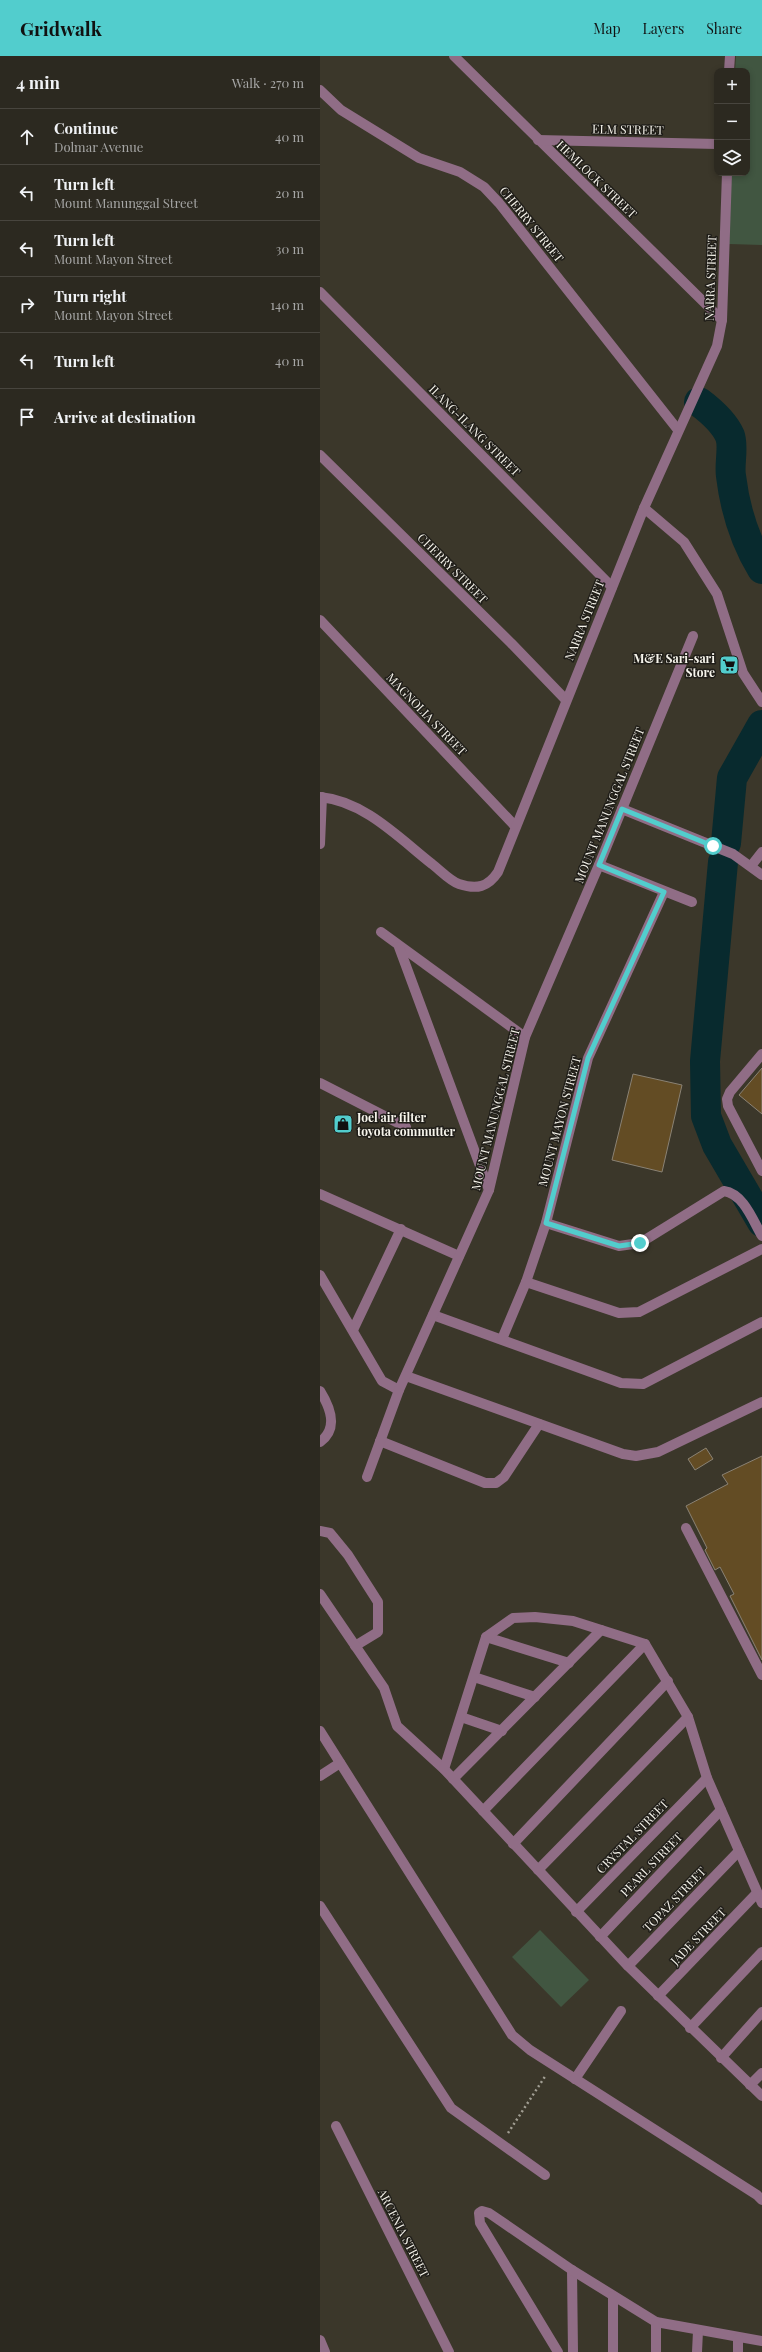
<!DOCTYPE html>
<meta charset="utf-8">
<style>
body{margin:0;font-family:"Playfair Display",serif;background:#38352d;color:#f1f3f6}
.controls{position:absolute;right:12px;top:12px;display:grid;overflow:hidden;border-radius:8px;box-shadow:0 2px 6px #0003}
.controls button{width:36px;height:36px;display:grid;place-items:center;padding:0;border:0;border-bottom:1px solid #48453e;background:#2c2920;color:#f1f3f6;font:20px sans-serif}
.stop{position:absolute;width:12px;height:12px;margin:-9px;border:3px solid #52cdcd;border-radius:50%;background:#fff}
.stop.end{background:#52cdcd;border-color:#fff;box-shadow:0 1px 4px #0008}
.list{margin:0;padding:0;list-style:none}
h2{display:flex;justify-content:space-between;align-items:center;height:52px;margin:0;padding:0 16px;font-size:17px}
h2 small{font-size:13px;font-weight:400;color:#a6a6a5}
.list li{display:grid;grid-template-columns:26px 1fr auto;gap:12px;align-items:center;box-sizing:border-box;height:56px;padding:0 16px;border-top:1px solid #48453e}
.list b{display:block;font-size:15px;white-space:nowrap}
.list p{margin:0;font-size:13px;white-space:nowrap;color:#a6a6a5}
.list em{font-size:13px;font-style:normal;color:#a6a6a5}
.icon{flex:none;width:22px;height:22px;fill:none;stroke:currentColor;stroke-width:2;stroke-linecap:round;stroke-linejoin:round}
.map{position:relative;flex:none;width:442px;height:2296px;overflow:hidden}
header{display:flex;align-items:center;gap:24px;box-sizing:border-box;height:56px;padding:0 20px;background:#52cdcd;color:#111}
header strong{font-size:19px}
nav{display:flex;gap:22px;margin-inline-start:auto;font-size:14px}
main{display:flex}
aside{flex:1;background:#2c2920}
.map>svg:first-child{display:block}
.green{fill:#415641}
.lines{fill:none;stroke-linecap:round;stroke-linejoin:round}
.river{stroke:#082a2e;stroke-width:30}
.building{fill:#634c24;stroke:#8a8274}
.path{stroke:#a19e93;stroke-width:2.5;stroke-dasharray:2 3;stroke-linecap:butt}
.minor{stroke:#906d86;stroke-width:10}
.route{stroke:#52cdcd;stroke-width:5}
.labels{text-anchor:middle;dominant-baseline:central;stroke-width:3;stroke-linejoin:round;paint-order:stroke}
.street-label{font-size:12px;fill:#f6f4eb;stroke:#201e19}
.poi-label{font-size:12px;font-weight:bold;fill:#f6f4eb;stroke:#201e19;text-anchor:end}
</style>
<header>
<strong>Gridwalk</strong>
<nav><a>Map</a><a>Layers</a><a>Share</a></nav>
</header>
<main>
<aside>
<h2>4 min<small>Walk · 270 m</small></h2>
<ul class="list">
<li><svg class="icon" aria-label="ahead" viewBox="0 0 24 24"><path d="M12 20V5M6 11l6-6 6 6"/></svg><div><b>Continue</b><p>Dolmar Avenue</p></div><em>40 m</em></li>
<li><svg class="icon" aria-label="left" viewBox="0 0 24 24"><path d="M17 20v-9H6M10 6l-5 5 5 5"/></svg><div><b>Turn left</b><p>Mount Manunggal Street</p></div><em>20 m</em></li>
<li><svg class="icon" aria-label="left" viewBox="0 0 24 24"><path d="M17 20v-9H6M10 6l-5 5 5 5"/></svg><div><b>Turn left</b><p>Mount Mayon Street</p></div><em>30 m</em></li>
<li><svg class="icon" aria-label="right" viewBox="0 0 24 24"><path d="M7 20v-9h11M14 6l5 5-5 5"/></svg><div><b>Turn right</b><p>Mount Mayon Street</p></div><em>140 m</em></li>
<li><svg class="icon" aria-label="left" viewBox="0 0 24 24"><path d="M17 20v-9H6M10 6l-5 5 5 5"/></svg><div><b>Turn left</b></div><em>40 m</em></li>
<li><svg class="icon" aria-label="arrive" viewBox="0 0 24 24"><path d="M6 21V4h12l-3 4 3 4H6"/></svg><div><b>Arrive at destination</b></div></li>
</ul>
</aside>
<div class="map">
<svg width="442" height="2296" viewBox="0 0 442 2296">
<rect width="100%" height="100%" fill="#3b372a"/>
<g class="green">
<path d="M416 0H442V189L409 188 411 117H427V15H415Z"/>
<path d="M220 1874 269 1924 241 1951 192 1901Z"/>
</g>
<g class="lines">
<g class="river">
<path d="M379 346C391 355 404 366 410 380 414 391 409 408 411 420 415 453 425 485 442 513"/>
<path d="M406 787 412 722 442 669"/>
<path d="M403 806 385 1005 386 1060 397 1089 442 1166"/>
</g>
</g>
<g class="building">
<path d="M442 1012V1058L419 1039Z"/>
<path d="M313 1018 362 1029 342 1116 292 1104Z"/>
<path d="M386 1392 393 1403 375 1414 368 1403Z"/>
<path d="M442 1400V1604L410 1540 414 1538 400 1511 395 1514 385 1494 387 1492 366 1450 408 1428 402 1419Z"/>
</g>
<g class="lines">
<path class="path" d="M188 2077 226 2019"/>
<g class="minor">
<path d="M134 0 402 264"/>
<path d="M409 15 410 0"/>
<path d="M0 34 21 54 99 102 140 116 164 131 179 147 358 374"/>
<path d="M218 84 397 88"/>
<path d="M0 236 292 531"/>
<path d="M0 399 191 587 246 644"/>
<path d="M324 452 364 486 397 538 423 617 442 646"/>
<path d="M0 564 195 770"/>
<path d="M0 741C44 745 79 782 112 808 120 814 130 825 139 828 157 834 168 831 178 816L324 452 397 290 402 264 407 117"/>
<path d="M302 753 413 798 442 819"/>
<path d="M0 788 2 741"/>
<path d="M279 809 372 846"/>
<path d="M431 810 442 796"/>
<path d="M61 876 205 981"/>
<path d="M79 891 169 1134"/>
<path d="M442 998 410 1036 407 1043 408 1050 442 1115"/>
<path d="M0 1027 86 1071"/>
<path d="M0 1138 139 1200"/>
<path d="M226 1167 299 1190 320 1187 404 1135C424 1138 433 1165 442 1180"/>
<path d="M0 1219 62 1325 79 1334"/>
<path d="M206 1226 299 1257 319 1256 442 1193"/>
<path d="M113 1259 301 1327 323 1328 442 1266"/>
<path d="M33 1274 81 1173"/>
<path d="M182 1283 206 1226 226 1167 268 1002 344 836"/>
<path d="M86 1320 303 1398 316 1400 338 1396 442 1346"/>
<path d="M0 1335C10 1351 19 1372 0 1386"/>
<path d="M60 1385 165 1427H176L184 1421 219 1368"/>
<path d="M47 1421 79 1334 169 1134 205 981 279 809 373 580"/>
<path d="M366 1472 442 1619"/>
<path d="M0 1475 10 1477 28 1499 58 1546V1576L35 1590"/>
<path d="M0 1538 64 1632 77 1670 124 1713 308 1910 442 2040"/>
<path d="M166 1581 249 1607"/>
<path d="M154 1621 215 1641"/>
<path d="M141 1661 182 1675"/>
<path d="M0 1675 192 1979 210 1994 437 2139 442 2144"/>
<path d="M124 1713 166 1581 193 1562 215 1561 253 1565 325 1588 368 1661 387 1722 442 1847"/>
<path d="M0 1720 20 1707"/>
<path d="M133 1723 281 1574"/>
<path d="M163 1755 325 1588"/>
<path d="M193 1788 348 1625"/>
<path d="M218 1814 368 1661"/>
<path d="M0 1850 131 2052 225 2119"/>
<path d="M256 1856 387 1722"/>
<path d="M280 1881 401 1754"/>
<path d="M308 1910 419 1795"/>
<path d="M338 1940 436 1838"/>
<path d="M370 1972 442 1896"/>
<path d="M401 2002 442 1956"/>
<path d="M255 2023 301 1955"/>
<path d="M430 2029 442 2017"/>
<path d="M16 2070 129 2296"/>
<path d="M252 2214 253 2296"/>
<path d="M0 2284 5 2296"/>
<path d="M238 2296 160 2167 159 2157 162 2155 169 2157 252 2214 336 2266 442 2285"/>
<path d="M293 2296V2240"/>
<path d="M336 2296V2266"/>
<path d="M377 2296 378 2275"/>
<path d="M418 2296V2282"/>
</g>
</g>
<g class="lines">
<path class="route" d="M320 1187 299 1190 226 1167 268 1002 344 836 279 809 302 753 393 790"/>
</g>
<defs>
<symbol id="supermarket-square" viewBox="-11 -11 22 22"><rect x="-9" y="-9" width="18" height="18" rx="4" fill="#52cdcd" stroke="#201e19"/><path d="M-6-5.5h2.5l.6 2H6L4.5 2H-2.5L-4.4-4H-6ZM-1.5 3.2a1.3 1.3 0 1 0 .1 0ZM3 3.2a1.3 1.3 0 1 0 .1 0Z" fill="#111"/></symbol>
<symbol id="shop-square" viewBox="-11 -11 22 22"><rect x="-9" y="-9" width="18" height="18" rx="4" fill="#52cdcd" stroke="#201e19"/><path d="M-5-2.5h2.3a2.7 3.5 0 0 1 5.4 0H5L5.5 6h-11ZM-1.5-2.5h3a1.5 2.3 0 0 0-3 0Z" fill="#111"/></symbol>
</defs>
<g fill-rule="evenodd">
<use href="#supermarket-square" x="398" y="598" width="22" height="22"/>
<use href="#shop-square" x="12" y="1057" width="22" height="22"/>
</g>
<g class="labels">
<g class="street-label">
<text transform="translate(308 73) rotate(1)">ELM STREET</text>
<text transform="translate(277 123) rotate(44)">HEMLOCK STREET</text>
<text transform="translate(212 168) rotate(51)">CHERRY STREET</text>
<text transform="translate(390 222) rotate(-88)">NARRA STREET</text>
<text transform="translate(155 374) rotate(45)">ILANG-ILANG STREET</text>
<text transform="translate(133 512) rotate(45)">CHERRY STREET</text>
<text transform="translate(264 564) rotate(-68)">NARRA STREET</text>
<text transform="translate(107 658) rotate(46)">MAGNOLIA STREET</text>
<text transform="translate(289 749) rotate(-68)">MOUNT MANUNGGAL STREET</text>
<text transform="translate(175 1053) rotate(-76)">MOUNT MANUNGGAL STREET</text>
<text transform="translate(239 1065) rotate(-75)">MOUNT MAYON STREET</text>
<text transform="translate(312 1780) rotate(-46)">CRYSTAL STREET</text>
<text transform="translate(331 1808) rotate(-46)">PEARL STREET</text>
<text transform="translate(354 1843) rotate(-46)">TOPAZ STREET</text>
<text transform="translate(378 1880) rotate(-46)">JADE STREET</text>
<text transform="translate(84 2177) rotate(63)">ARCENIA STREET</text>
</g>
<g class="poi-label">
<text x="395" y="602">M&amp;E Sari-sari<tspan x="395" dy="14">Store</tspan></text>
<text x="37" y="1061" text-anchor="start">Joel air filter<tspan x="37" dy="14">toyota commutter</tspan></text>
</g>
</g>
</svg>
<div class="controls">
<button>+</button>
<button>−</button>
<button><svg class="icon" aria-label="layers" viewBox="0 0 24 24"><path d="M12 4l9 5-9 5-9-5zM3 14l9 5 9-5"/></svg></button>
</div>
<div class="stop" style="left:393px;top:790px"></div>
<div class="stop end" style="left:320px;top:1187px"></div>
</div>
</main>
